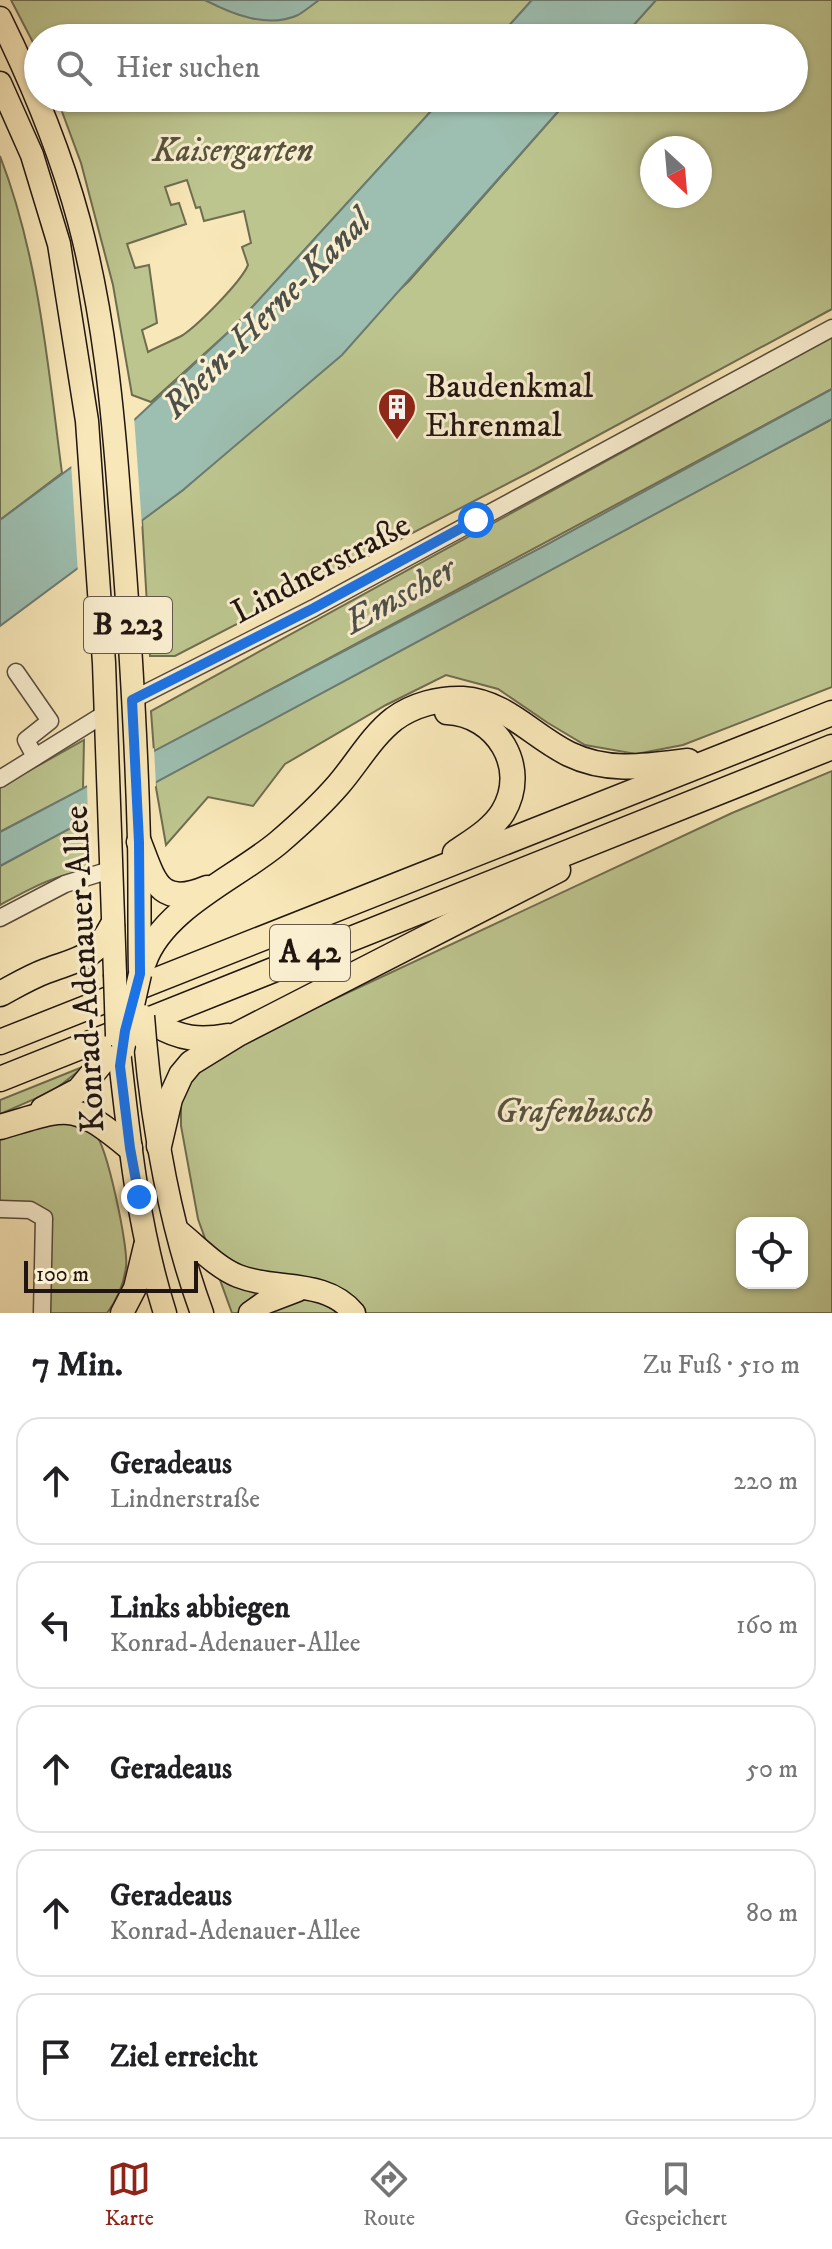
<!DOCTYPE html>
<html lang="de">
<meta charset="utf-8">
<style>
:root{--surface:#fff;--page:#f6f6f6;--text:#202124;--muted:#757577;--line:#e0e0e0;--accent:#8f2418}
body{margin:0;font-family:"IM FELL DW Pica",serif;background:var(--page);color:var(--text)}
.controls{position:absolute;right:24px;bottom:24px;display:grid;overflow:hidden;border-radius:16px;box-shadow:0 2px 6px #0004}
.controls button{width:72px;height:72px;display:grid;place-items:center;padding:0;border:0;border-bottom:2px solid var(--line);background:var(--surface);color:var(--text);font:40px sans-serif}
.compass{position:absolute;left:640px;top:136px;width:72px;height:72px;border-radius:50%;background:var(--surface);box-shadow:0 2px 6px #0004;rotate:154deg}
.scale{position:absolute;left:24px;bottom:20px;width:174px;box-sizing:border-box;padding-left:8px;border:4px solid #211511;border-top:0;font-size:22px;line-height:28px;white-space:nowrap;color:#211511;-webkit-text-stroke:6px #faefd1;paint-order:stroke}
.stop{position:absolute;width:24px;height:24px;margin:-18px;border:6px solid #1a73e8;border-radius:50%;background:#fff}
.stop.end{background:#1a73e8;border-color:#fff;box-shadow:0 2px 8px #0008}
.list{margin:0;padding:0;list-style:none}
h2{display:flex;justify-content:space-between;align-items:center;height:104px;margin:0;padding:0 32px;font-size:34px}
h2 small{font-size:26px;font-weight:400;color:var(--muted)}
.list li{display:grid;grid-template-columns:52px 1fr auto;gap:24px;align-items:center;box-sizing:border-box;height:128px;margin:0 16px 16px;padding:0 16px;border:2px solid var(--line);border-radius:24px}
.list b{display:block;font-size:30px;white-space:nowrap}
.list p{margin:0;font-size:26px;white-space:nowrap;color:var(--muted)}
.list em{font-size:26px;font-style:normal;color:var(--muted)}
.icon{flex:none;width:44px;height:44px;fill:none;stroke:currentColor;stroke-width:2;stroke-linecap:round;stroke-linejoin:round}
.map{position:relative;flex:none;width:832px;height:1313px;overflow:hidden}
.search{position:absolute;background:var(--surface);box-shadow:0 2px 6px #0004;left:24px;right:24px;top:24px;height:88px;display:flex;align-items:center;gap:20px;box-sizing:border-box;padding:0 28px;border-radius:44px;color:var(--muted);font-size:30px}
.sheet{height:824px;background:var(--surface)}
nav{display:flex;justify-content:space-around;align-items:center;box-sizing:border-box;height:112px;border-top:2px solid var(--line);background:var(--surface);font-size:22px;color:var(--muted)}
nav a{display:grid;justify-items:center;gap:4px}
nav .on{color:var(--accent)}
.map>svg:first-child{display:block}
.green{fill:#bdc58f;stroke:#6f6d50;stroke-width:2;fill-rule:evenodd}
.water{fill:#9dbfb1;stroke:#6b7b71;stroke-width:2}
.pier{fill:#f8e7b8}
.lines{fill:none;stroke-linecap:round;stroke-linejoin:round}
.minor-casing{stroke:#574a3b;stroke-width:19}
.major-casing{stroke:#211511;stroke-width:25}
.highway-casing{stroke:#211511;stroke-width:27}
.minor{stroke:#faefd1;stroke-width:16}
.major{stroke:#f8e7b8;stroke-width:22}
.highway{stroke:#f8e7b8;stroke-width:24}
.major-bridge-casing{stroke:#211511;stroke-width:25;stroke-linecap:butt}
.major-bridge{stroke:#f8e7b8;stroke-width:22}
.route{stroke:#1a73e8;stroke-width:10}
.labels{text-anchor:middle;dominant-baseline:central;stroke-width:6;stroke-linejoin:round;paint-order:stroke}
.shield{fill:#faefd1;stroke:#62564b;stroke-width:2}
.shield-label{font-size:32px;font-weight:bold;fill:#211511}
.park-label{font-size:34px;font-style:italic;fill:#58533d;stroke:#faefd1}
.poi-label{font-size:34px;fill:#211511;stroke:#faefd1;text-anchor:start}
.street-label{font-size:34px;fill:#211511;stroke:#faefd1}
.water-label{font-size:36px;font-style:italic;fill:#4c5049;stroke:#faefd1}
</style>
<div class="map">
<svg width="832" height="1313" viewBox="0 0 832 1313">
<rect width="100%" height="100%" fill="#f8e7b8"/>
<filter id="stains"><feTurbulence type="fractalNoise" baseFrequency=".0025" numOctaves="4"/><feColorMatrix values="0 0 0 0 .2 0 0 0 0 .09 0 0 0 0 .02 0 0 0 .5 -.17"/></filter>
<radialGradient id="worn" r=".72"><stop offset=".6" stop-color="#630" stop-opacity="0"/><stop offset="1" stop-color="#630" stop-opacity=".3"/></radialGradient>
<g class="green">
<polygon points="11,0 205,0 240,15 297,15 319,0 532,0 498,38 38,38 38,52"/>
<path d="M 656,0 L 832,0 L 832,309 L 534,470 L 175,656 L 150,656 L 142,520 L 183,490 L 409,281 L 570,98 L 794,98 L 794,38 L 622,38 ZM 652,148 L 700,148 L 700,196 L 652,196 Z"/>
<path d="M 57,98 L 443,98 L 235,326 L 151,402 L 132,395 L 113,285 L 81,163 ZM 187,180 L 196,208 L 200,207 L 204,221 L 244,211 L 251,243 L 242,247 L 248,265 C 241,282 199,324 183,335 C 172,341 159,346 148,352 L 142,330 L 157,323 L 149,265 L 135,268 L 127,244 L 186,224 L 179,203 L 171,205 L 165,187 Z"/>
<path d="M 0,156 C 39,257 48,367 62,473 L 0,520 Z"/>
<polygon points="832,337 832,389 154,752 151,711"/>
<polygon points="832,419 832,687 683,745 636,754 585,745 548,723 498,689 446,675 386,705 285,764 253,806 208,797 166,845 155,782"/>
<polygon points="84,740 83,789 0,832 0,787"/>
<path d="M 832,771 L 832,1313 L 232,1313 L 198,1219 L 181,1126 L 181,1084 L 221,1052 L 732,813 ZM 742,1223 L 802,1223 L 802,1283 L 742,1283 Z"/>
<path d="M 84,820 L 87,871 C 55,874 28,890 0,905 L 0,866 Z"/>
<polygon points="85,1066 53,1091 0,1114 0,1100"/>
<path d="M 73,1122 C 79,1125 90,1129 95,1134 C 107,1145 129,1249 126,1267 C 124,1283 117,1300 107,1313 L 48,1313 L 48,1211 L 33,1204 L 0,1203 L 0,1139 L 43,1124 Z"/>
</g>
<g class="water">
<path d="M 205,0 L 319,0 C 312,5 305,11 298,15 C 268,29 232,14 205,0 Z"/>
<polygon points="532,0 656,0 622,38 498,38"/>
<polygon points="443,98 570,98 342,355 183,490 0,626 0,520 131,423 235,326"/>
<polygon points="832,389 832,419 0,866 0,832 546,545"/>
</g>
<g class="pier">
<polygon points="134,416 142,526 78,574 71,462"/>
<polygon points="154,748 156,786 88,823 87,783"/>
</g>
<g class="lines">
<g class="minor-casing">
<g id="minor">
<polyline points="16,672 50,721 26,740 35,757"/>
<polyline points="132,700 314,608 832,328"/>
<polyline points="0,779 106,713"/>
<polyline points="0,918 65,884 110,870"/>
<polyline points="0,1209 30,1210 44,1218 42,1313"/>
</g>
</g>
<g class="major-casing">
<g id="major">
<path d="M 0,18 C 32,83 60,150 79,221 C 104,315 113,410 120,507 C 129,618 136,729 139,840 C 140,884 139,928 140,973"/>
<polyline points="0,83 32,155 59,244 87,421 104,663 115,974"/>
<path d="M 145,1040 C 153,1129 171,1229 202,1313"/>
<path d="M 119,1051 C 129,1139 138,1228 165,1313"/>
<path d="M 178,1231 C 197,1246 216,1267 238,1276 C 276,1291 325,1278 354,1313"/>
<polyline points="122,1313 135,1288 145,1246"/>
<polyline points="250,1313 264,1303 298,1290"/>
</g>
</g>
<g class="highway-casing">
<g id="highway">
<path d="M 447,712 C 496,714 530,767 503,812 C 492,830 472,841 455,853"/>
<path d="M 139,842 C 154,881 159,908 207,888"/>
<path d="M 144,962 C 163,908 236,878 278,843 C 299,825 321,805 339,784 C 357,763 372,736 394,719 C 413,705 439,698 463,699 C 506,702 532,736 569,754 C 608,773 647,766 688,761"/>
<path d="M 0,994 C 15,986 30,977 46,971 C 78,959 95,959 112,926"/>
<path d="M 155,1024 C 180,1039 200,1041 228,1036"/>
<polyline points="0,1042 832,713"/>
<polyline points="0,1079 832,747"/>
<polyline points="43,1109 79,1090 107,1056"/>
<path d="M 0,1127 C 69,1107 72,1100 130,1148"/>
<polyline points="159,1146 170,1099 181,1075 191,1063 238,1034 558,870"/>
</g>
</g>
<use href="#minor" class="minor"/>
<use href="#major" class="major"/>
<use href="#highway" class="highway"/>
<g class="major-bridge-casing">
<g id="major-bridge">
<polyline points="115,974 117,1036"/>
<polyline points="143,1016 145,1040"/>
<polyline points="123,1049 140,974"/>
</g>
</g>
<use href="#major-bridge" class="major-bridge"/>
</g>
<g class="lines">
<polyline class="route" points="139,1197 130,1148 120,1066 125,1031 140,974 139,842 132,700 314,608 476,520"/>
</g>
<defs>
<g id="building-pin" transform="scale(2)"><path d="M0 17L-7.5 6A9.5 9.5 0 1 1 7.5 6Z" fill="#8f2418" stroke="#faefd1"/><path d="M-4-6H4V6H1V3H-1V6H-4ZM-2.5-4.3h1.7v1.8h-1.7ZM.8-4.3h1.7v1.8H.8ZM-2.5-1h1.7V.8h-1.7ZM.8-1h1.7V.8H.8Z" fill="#fff"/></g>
</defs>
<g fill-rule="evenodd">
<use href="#building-pin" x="397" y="407"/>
</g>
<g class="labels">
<g class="shield">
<rect x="84" y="597" width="88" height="56" rx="6"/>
<rect x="270" y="925" width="80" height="56" rx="6"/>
</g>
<g class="shield-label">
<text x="128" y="625">B 223</text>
<text x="310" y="953">A 42</text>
</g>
<g class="park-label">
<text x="233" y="151">Kaisergarten</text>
<text x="574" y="1112">Grafenbusch</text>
</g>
<g class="poi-label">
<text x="425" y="387">Baudenkmal<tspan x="425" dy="39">Ehrenmal</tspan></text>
</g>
<g class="street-label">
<text transform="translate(321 569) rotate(-28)">Lindnerstraße</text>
<text transform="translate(85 969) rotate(-93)">Konrad-Adenauer-Allee</text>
</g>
<g class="water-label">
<text transform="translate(267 314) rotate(-45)">Rhein-Herne-Kanal</text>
<text transform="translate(400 596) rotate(-29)">Emscher</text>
</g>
</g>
<rect width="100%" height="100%" filter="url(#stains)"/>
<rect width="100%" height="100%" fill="url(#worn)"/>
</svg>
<div class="controls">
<button><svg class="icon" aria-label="locate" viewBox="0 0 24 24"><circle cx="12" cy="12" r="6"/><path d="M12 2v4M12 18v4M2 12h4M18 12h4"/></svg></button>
</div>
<svg class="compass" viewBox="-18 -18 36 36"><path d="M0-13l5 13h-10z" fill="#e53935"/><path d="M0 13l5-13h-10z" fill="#757577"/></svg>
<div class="scale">100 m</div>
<div class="stop" style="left:476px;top:520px"></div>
<div class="stop end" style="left:139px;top:1197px"></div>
<div class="search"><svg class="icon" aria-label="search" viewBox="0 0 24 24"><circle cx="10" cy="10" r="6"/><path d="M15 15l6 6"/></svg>Hier suchen</div>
</div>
<section class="sheet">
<h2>7 Min.<small>Zu Fuß · 510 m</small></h2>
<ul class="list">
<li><svg class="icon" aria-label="ahead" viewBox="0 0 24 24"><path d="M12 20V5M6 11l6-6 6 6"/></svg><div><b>Geradeaus</b><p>Lindnerstraße</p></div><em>220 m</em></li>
<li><svg class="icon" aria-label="left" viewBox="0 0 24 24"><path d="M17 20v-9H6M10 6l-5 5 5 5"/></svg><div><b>Links abbiegen</b><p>Konrad-Adenauer-Allee</p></div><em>160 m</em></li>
<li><svg class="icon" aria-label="ahead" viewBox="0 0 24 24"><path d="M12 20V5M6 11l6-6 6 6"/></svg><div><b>Geradeaus</b></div><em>50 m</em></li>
<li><svg class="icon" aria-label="ahead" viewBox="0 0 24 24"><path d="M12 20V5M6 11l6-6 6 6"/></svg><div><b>Geradeaus</b><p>Konrad-Adenauer-Allee</p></div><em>80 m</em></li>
<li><svg class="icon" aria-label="arrive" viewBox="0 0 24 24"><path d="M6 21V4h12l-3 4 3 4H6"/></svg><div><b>Ziel erreicht</b></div></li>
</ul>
</section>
<nav>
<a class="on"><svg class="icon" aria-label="map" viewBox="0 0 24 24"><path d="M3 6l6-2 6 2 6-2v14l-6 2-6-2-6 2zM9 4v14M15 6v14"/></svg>Karte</a>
<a><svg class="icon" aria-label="directions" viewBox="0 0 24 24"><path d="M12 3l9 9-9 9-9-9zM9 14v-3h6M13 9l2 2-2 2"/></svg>Route</a>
<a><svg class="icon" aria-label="saved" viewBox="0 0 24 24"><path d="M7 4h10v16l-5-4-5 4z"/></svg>Gespeichert</a>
</nav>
